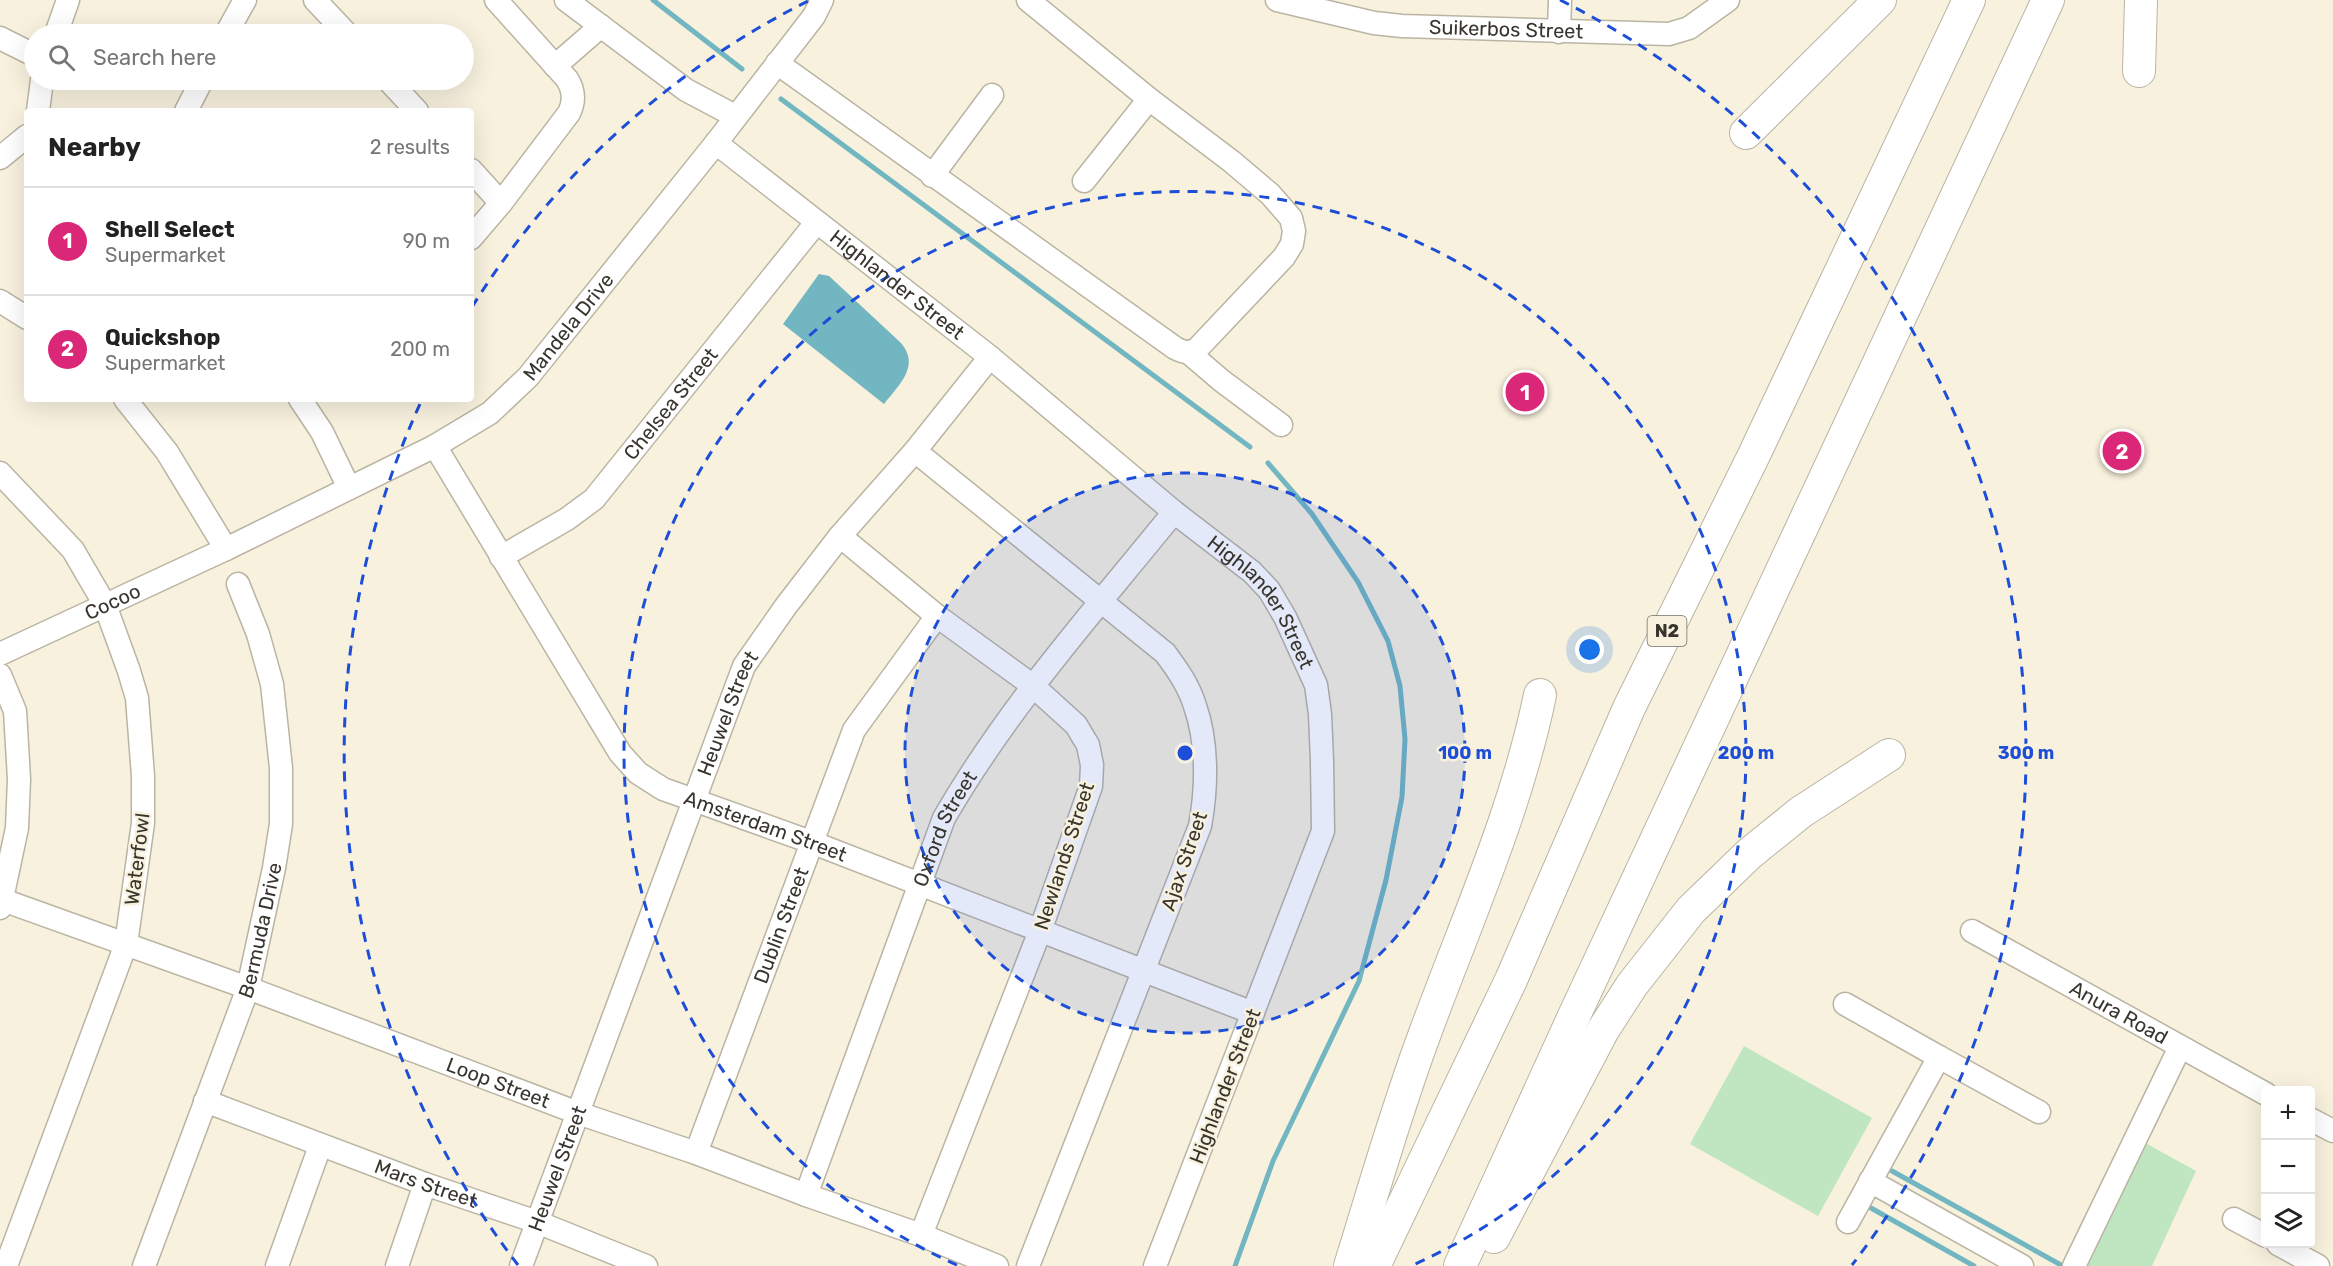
<!DOCTYPE html>
<meta charset="utf-8">
<style>
:root{--surface:#fff;--page:#f2f2f2;--text:#222;--muted:#767676;--line:#e0e0e0;--accent:#db2777}
body{margin:0;font-family:Rubik,sans-serif;background:var(--page);color:var(--text)}
.controls{position:absolute;right:18px;bottom:18px;display:grid;overflow:hidden;border-radius:6px;box-shadow:0 6px 24px #0002}
.controls button{width:54px;height:54px;display:grid;place-items:center;padding:0;border:0;border-bottom:2px solid var(--line);background:var(--surface);color:var(--text);font:30px sans-serif}
.you{position:absolute;left:1590px;top:650px;width:21px;height:21px;margin:-15px;border:4px solid #fff;border-radius:50%;background:#1a73e8;box-shadow:0 0 0 9px #1a73e833}
.badge{display:grid;place-items:center;width:39px;height:39px;border-radius:50%;background:var(--accent);color:#fff;font-size:20px;font-weight:700}
.pin{position:absolute;translate:-50% -50%;border:3px solid #fff;box-shadow:0 2px 6px #0006}
.list{margin:0;padding:0;list-style:none}
h2{display:flex;justify-content:space-between;align-items:center;height:78px;margin:0;padding:0 24px;font-size:26px}
h2 small{font-size:20px;font-weight:400;color:var(--muted)}
.list li{display:grid;grid-template-columns:39px 1fr auto;gap:18px;align-items:center;box-sizing:border-box;height:108px;padding:0 24px;border-top:2px solid var(--line)}
.list b{display:block;font-size:22px;white-space:nowrap}
.list p{margin:0;font-size:20px;white-space:nowrap;color:var(--muted)}
.list em{font-size:20px;font-style:normal;color:var(--muted)}
.icon{flex:none;width:33px;height:33px;fill:none;stroke:currentColor;stroke-width:2;stroke-linecap:round;stroke-linejoin:round}
.map{position:relative;flex:none;width:2333px;height:1266px;overflow:hidden}
.search{position:absolute;background:var(--surface);box-shadow:0 6px 24px #0002;left:24px;top:24px;width:450px;height:66px;display:flex;align-items:center;gap:15px;box-sizing:border-box;padding:0 21px;border-radius:33px;color:var(--muted);font-size:22px}
.panel{position:absolute;background:var(--surface);box-shadow:0 6px 24px #0002;left:24px;top:108px;width:450px;height:294px;border-radius:6px}
.map>svg:first-child{display:block}
.green{fill:#bfe6c1}
.water{fill:#71b6c0}
.lines{fill:none;stroke-linecap:round;stroke-linejoin:round}
.stream{stroke:#71b6c0;stroke-width:5}
.minor-casing{stroke:#bab4a2;stroke-width:25}
.highway-casing{stroke:#bab4a2;stroke-width:34}
.minor{stroke:#fff;stroke-width:22}
.highway{stroke:#fff;stroke-width:32}
.ring{fill:none;stroke:#1d4ed8;stroke-width:3;stroke-dasharray:10 8}
.labels{text-anchor:middle;dominant-baseline:central;stroke-width:5;stroke-linejoin:round;paint-order:stroke}
.shield{fill:#f8f1de;stroke:#726d63;stroke-width:1.5}
.shield-label{font-size:18px;font-weight:bold;fill:#38352e}
.street-label{font-size:20px;fill:#38352e;stroke:#f8f1de}
.centre{fill:#1d4ed8;stroke:#f8f1de;stroke-width:3}
.ring-label{font-size:18px;text-anchor:middle;font-weight:bold;fill:#1d4ed8;stroke:#f8f1de;stroke-width:5;stroke-linejoin:round;paint-order:stroke}
</style>
<div class="map">
<svg width="2333" height="1266" viewBox="0 0 2333 1266">
<rect width="100%" height="100%" fill="#f8f1de"/>
<g class="green">
<polygon points="1744,1046 1872,1118 1818,1216 1690,1144"/>
<polygon points="2140,1140 2196,1171 2152,1266 2080,1266"/>
</g>
<path class="water" d="M 819,274 L 829,276 L 901,343 C 921,366 898,386 884,404 L 783,324 Z"/>
<g class="lines">
<g class="stream">
<polyline points="653,0 742,69"/>
<polyline points="781,99 1250,447"/>
<polyline points="1892,1171 2061,1265"/>
<polyline points="1871,1208 1974,1266"/>
<polyline points="1235,1266 1273,1161 1359,981 1386,880 1402,797 1405,739 1400,686 1388,641 1358,582 1312,514 1268,463"/>
</g>
<g class="minor-casing">
<g id="minor">
<polyline points="315,0 347,34"/>
<polyline points="566,0 686,90 735,116"/>
<path id="s1" d="M 1277,0 L 1374,23 L 1402,26 L 1669,34 L 1689,28 L 1728,0"/>
<polyline points="1559,32 1560,0"/>
<polyline points="56,34 68,0"/>
<polyline points="226,34 245,0"/>
<polyline points="0,38 34,55"/>
<path d="M 777,63 L 1175,348 C 1183,352 1188,354 1197,349 L 1284,257 L 1292,244 L 1294,231 L 1291,218 L 1270,194 L 1231,161 L 1149,99 L 1028,0"/>
<polyline points="555,66 601,26"/>
<polyline points="388,80 417,111"/>
<polyline points="38,111 42,80"/>
<polyline points="186,111 202,80"/>
<path id="s2" d="M 716,143 L 990,357 L 1174,512 L 1252,572 L 1269,590 L 1285,617 L 1316,685 L 1320,714 L 1322,761 L 1323,831 L 1155,1266"/>
<polyline points="0,158 27,136"/>
<polyline points="471,170 501,203"/>
<polyline points="932,176 992,95"/>
<polyline points="1084,181 1149,99"/>
<path d="M 471,238 L 501,203 L 569,113 C 575,101 574,90 567,79 L 496,0"/>
<polyline points="0,301 27,318"/>
<polyline points="1188,352 1222,381 1281,425"/>
<polyline points="125,399 167,452 226,549"/>
<polyline points="300,399 322,432 349,488"/>
<path id="s3" d="M 435,446 L 620,753 L 638,773 L 663,789 L 811,842 L 1253,1013"/>
<path d="M 915,451 L 1165,653 C 1177,669 1189,686 1195,706 C 1208,743 1207,788 1200,826 L 1028,1266"/>
<polyline points="0,473 73,550 105,605 129,671 137,698 143,776 143,823 126,944 6,1266"/>
<polyline points="840,536 937,616 1032,685 1076,725 1088,745 1092,765 1091,786 1040,931 921,1235"/>
<path id="s4" d="M 501,557 L 567,519 L 594,499 L 816,223"/>
<path id="s5" d="M 0,654 L 226,549 L 435,446 L 490,413 L 528,377 L 716,143 L 814,16 L 822,0"/>
<polyline points="0,675 15,711 19,779 17,828 0,908"/>
<path id="s6" d="M 0,899 L 248,988 L 578,1113 L 696,1153 L 806,1195 L 921,1235 L 997,1266"/>
<path id="s7" d="M 1972,931 L 2266,1094"/>
<polyline points="1845,1004 1939,1057"/>
<path id="s8" d="M 205,1101 L 425,1184 L 537,1222 L 646,1266"/>
<polyline points="2310,1119 2333,1131"/>
<path id="s9" d="M 696,1153 L 854,730 L 937,616"/>
<polyline points="1870,1181 2022,1266"/>
<path id="s10" d="M 806,1195 L 944,818 C 1008,707 1094,611 1174,512"/>
<polyline points="2234,1219 2266,1236"/>
<polyline points="1848,1222 1939,1057 2039,1112"/>
<polyline points="2278,1244 2318,1266"/>
<path id="s11" d="M 144,1266 L 248,988 L 274,868 L 281,824 L 281,768 L 272,684 L 258,634 L 238,584"/>
<polyline points="277,1266 320,1146"/>
<polyline points="397,1266 425,1184"/>
<path id="s12" d="M 521,1266 L 744,666 L 786,606 L 840,536 L 915,451 L 990,357"/>
<polyline points="2074,1266 2180,1047"/>
</g>
</g>
<g class="highway-casing">
<g id="highway">
<polyline points="2139,71 2141,0"/>
<polyline points="1746,133 1880,0"/>
<polyline points="1494,1237 1603,1030 1632,985 1691,910 1749,854 1801,812 1889,755"/>
<path d="M 1350,1266 C 1374,1189 1396,1111 1424,1036 C 1465,924 1516,812 1540,695"/>
<polyline points="1374,1266 1511,980 1629,708 1753,457 1969,0"/>
<polyline points="1460,1266 1574,1016 2048,0"/>
</g>
</g>
<use href="#minor" class="minor"/>
<use href="#highway" class="highway"/>
</g>
<circle cx="1185" cy="753" r="280" fill="#1d4ed8" fill-opacity=".12"/>
<g class="ring">
<circle cx="1185" cy="753" r="280"/>
<path d="M957 1265A561 561 0 1 1 1413 1265"/>
<path d="M518 1265A841 841 0 0 1 420 404M472 307A841 841 0 0 1 810 0M1560 0A841 841 0 0 1 1852 1265"/>
</g>
<g class="labels">
<rect class="shield" x="1647.5" y="616" width="39" height="30" rx="4.5"/>
<g class="shield-label">
<text x="1667" y="631">N2</text>
</g>
<g class="street-label">
<text stroke="none"><textPath href="#s1" startOffset="232">Suikerbos Street</textPath></text>
<text stroke="none"><textPath href="#s2" startOffset="230">Highlander Street</textPath></text>
<text stroke="none"><textPath href="#s5" startOffset="663">Mandela Drive</textPath></text>
<text stroke="none"><textPath href="#s4" startOffset="232">Chelsea Street</textPath></text>
<text stroke="none"><textPath href="#s5" startOffset="124">Cocoo</textPath></text>
<text stroke="none"><textPath href="#s2" startOffset="716">Highlander Street</textPath></text>
<text stroke="none"><textPath href="#s12" startOffset="590">Heuwel Street</textPath></text>
<text stroke="none"><textPath href="#s3" startOffset="524">Amsterdam Street</textPath></text>
<text stroke="none"><textPath href="#s10" startOffset="392">Oxford Street</textPath></text>
<text transform="translate(1064 856) rotate(-72)">Newlands Street</text>
<text transform="translate(137 859) rotate(-83)">Waterfowl</text>
<text transform="translate(1184 861) rotate(-71)">Ajax Street</text>
<text stroke="none"><textPath href="#s9" startOffset="243">Dublin Street</textPath></text>
<text stroke="none"><textPath href="#s11" startOffset="356">Bermuda Drive</textPath></text>
<text stroke="none"><textPath href="#s7" startOffset="168">Anura Road</textPath></text>
<text stroke="none"><textPath href="#s6" startOffset="531">Loop Street</textPath></text>
<text transform="translate(1225 1086) rotate(-69)">Highlander Street</text>
<text stroke="none"><textPath href="#s12" startOffset="104">Heuwel Street</textPath></text>
<text stroke="none"><textPath href="#s8" startOffset="236">Mars Street</textPath></text>
</g>
</g>
<circle cx="1185" cy="753" r="9" class="centre"/>
<g class="ring-label">
<text x="1465" y="759">100 m</text>
<text x="1746" y="759">200 m</text>
<text x="2026" y="759">300 m</text>
</g>
</svg>
<div class="controls">
<button>+</button>
<button>−</button>
<button><svg class="icon" aria-label="layers" viewBox="0 0 24 24"><path d="M12 4l9 5-9 5-9-5zM3 14l9 5 9-5"/></svg></button>
</div>
<div class="you"></div>
<div class="pin badge" style="left:1525px;top:392px">1</div>
<div class="pin badge" style="left:2122px;top:451px">2</div>
<div class="search"><svg class="icon" aria-label="search" viewBox="0 0 24 24"><circle cx="10" cy="10" r="6"/><path d="M15 15l6 6"/></svg>Search here</div>
<section class="panel">
<h2>Nearby<small>2 results</small></h2>
<ul class="list">
<li><span class="badge">1</span><div><b>Shell Select</b><p>Supermarket</p></div><em>90 m</em></li>
<li><span class="badge">2</span><div><b>Quickshop</b><p>Supermarket</p></div><em>200 m</em></li>
</ul>
</section>
</div>
